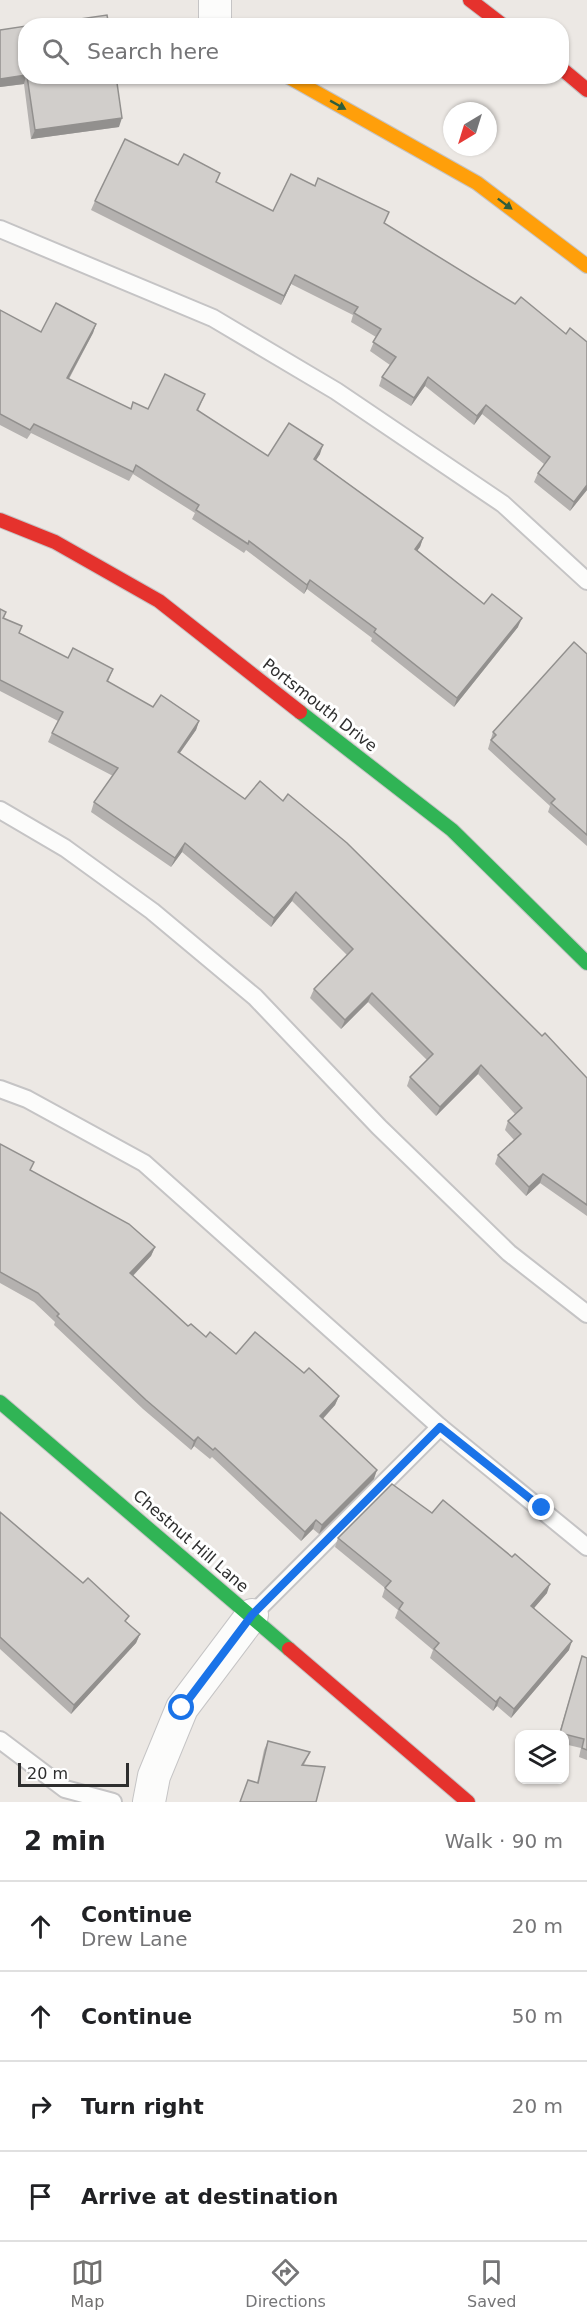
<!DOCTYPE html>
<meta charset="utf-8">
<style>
:root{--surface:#fff;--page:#f2f2f2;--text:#202124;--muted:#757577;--line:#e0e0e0;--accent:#706f6e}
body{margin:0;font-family:"DejaVu Sans",sans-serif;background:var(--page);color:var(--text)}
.controls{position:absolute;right:18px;bottom:18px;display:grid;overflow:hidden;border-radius:12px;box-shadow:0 2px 4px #0004}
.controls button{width:54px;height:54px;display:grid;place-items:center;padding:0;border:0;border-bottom:2px solid var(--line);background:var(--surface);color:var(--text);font:30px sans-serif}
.compass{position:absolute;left:443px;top:102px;width:54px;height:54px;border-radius:50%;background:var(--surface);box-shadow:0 2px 4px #0004;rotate:218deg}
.scale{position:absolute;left:18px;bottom:15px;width:111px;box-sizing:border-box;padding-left:6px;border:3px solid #2e2e2e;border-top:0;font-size:16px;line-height:21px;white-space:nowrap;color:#2e2e2e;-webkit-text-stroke:4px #fff;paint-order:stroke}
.stop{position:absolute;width:18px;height:18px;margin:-14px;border:4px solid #1a73e8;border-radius:50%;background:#fff}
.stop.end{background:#1a73e8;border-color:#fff;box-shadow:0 2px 6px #0008}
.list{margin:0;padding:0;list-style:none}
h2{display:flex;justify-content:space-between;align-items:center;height:78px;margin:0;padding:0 24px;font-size:26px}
h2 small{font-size:20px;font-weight:400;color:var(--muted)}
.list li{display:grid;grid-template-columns:39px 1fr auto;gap:18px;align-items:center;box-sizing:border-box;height:90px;padding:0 24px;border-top:2px solid var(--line)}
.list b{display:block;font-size:22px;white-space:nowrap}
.list p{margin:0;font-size:20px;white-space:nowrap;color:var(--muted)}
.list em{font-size:20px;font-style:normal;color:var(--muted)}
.icon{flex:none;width:33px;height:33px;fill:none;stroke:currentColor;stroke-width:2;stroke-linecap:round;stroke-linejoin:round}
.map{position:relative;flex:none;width:587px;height:1802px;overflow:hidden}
.search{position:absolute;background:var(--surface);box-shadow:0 2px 4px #0004;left:18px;right:18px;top:18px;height:66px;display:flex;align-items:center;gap:15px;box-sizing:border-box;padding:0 21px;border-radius:24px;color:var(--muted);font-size:22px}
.sheet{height:438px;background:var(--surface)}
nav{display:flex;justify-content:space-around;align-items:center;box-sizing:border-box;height:84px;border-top:2px solid var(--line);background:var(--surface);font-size:16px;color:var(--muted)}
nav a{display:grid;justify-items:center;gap:3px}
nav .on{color:var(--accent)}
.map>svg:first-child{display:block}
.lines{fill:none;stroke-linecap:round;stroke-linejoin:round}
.lane-casing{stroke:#c5c4c5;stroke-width:20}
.street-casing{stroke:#c5c4c5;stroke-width:34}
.fast-casing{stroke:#c5c4c5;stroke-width:16}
.slow-casing{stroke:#c5c4c5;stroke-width:16}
.jam-casing{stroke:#c5c4c5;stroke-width:16}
.lane{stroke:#fcfcfb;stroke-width:16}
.street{stroke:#fcfcfb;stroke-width:32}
.fast{stroke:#30b455;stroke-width:14}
.slow{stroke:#ff9f0a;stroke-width:14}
.jam{stroke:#e5322d;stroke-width:14}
.wall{fill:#b4b1af}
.shaded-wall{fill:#92908e}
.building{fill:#d1cecb;stroke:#92908e;stroke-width:1.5}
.oneway{fill:#2f5d3c}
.route{stroke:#1a73e8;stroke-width:8}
.labels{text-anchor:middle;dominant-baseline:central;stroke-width:6;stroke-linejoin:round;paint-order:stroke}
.street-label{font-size:16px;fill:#2e2e2e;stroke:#fff}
</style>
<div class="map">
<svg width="587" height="1802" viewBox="0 0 587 1802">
<rect width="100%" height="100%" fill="#ece8e4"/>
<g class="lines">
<g class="lane-casing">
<g id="lane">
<polyline points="0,229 213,318 336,391 503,504 587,581"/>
<polyline points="0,810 65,848 152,911 255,997 379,1127 509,1253 587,1314"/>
<polyline points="0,1089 27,1099 144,1163 440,1427 587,1547"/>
<polyline points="252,1615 440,1427"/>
<polyline points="0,1740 65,1789 113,1802"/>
</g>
</g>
<g class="street-casing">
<g id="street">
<polyline points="215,0 215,26"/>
<polyline points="149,1802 154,1776 182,1708 252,1615"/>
</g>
</g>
<g class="fast-casing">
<g id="fast">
<polyline points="300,712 452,830 587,963"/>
<polyline points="0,1402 289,1649"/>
</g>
</g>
<g class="slow-casing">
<polyline id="slow" points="287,76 477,183 587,266"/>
</g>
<g class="jam-casing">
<g id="jam">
<polyline points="470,0 504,26"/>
<polyline points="562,69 587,90"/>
<polyline points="0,520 55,542 159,601 300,712"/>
<polyline points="289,1649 468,1802"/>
</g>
</g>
<use href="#lane" class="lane"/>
<use href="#street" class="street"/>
<use href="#fast" class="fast"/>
<use href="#slow" class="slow"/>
<use href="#jam" class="jam"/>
</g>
<g class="wall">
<polygon points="0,30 26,76 116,76 119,127 31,139 24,84 0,87"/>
<polygon points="95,201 273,211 385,224 587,490 570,511 534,482 538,473 544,464 482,414 474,425 425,386 411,406 379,386 382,377 390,365 370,351 376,337 351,322 353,315 291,284 281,305 91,210"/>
<polygon points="0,310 41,332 96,324 93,333 69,379 131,409 148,409 205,394 198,411 268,456 320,454 316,460 423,538 420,547 417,550 484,604 518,627 454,707 371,641 372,638 307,589 304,594 246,550 244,553 192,519 195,513 133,474 129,481 31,433 27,439 0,425"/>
<polygon points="0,609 6,612 4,619 20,633 68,658 113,669 108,682 153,707 199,721 196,730 180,753 542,1036 587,1078 587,1216 540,1183 526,1196 495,1164 498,1155 514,1140 505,1130 508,1121 515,1114 478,1074 436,1116 407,1086 410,1077 427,1060 368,1002 341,1029 310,998 314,989 347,955 292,901 271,927 182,852 171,867 91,812 94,802 113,776 48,742 52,733 58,721 0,691"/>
<polygon points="587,654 587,846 548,812 550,806 488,749 493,732"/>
<polygon points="0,1144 31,1170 155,1247 151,1256 133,1276 188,1326 236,1354 304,1373 339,1396 335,1405 323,1419 374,1479 319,1534 313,1529 301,1541 212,1457 210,1459 194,1446 191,1450 143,1409 54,1325 55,1322 34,1302 0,1283"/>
<polygon points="0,1512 140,1634 136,1643 71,1714 0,1649"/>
<polygon points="432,1513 547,1593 534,1608 569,1650 511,1718 497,1706 493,1711 430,1658 433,1650 395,1618 398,1610 382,1597 385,1588 335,1547 338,1538"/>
<polygon points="582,1656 587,1658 587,1760 579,1757 581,1748 564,1744 564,1734 559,1734"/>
<polygon points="268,1741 310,1752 304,1765 316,1802 257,1783 264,1750"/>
</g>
<g class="shaded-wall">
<polygon points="26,75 26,76 24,84 0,87 0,79"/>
<polygon points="122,118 119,127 31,139 35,130"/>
<polygon points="295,275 291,284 281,305 284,296"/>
<polygon points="96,324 93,333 64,387 67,378"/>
<polygon points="428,377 425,386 411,406 414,398"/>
<polygon points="486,405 482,414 474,425 477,416"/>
<polygon points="323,445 320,454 311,468 314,459"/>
<polygon points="587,485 587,490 570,511 574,502"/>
<polygon points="423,538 420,547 412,558 415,549"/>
<polygon points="310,580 307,589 304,594 307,585"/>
<polygon points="522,618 518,627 454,707 457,698"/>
<polygon points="199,721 196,730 174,761 178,752"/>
<polygon points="185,843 182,852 171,867 175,858"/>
<polygon points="296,892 292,901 271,927 274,918"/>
<polygon points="372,993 368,1002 341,1029 345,1020"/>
<polygon points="481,1065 478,1074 436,1116 440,1107"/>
<polygon points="543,1174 540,1183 526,1196 529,1187"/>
<polygon points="155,1247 151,1256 127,1282 130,1273"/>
<polygon points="339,1396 335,1405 317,1425 320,1416"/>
<polygon points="198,1437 194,1446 191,1450 194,1441"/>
<polygon points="377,1470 374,1479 319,1534 322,1525"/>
<polygon points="316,1520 313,1529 301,1541 305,1532"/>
<polygon points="550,1584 547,1593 528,1615 531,1606"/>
<polygon points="140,1634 136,1643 71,1714 74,1705"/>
<polygon points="572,1641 569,1650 511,1718 514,1709"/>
<polygon points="500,1697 497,1706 493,1711 496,1702"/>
</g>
<g class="building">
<polygon points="107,15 109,26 32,26"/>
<polygon points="26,26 26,75 0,79 0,30"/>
<polygon points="27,76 116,76 122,118 35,130"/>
<polygon points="125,139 178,165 184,154 220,173 216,182 273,211 291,174 315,186 318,178 389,212 384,223 515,304 521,297 566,334 570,328 587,342 587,485 574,502 538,473 550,457 486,405 477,416 428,377 414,398 382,377 396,357 373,342 381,329 354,313 358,307 295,275 284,296 95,201"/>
<polygon points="56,303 96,324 67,378 131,409 133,402 148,409 165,374 205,394 197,410 268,456 289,423 323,445 314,459 423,538 415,549 484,604 492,594 522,618 457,698 374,632 376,629 310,580 307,585 249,541 248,544 196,510 199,505 136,465 133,472 34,424 30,430 0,414 0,310 41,332"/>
<polygon points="0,609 6,612 3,618 22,626 19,633 68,658 73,648 113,669 107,681 153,707 161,695 199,721 178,752 245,799 260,781 283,801 288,794 347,843 542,1036 545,1033 587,1078 587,1205 543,1174 529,1187 498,1155 521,1134 508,1121 522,1108 481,1065 440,1107 410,1077 433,1054 372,993 345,1020 314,989 353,949 296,892 274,918 185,843 175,858 94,802 118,768 52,733 63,712 0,680"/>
<polygon points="574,642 587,654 587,835 551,803 555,799 491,740 496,735 493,732"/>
<polygon points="0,1144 34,1162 30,1170 129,1224 155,1247 130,1273 188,1326 191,1324 206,1337 210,1332 236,1354 255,1332 304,1373 309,1368 339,1396 320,1416 377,1470 322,1525 316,1520 305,1532 215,1448 213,1450 198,1437 194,1441 146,1400 57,1316 59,1314 38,1293 0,1272"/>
<polygon points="392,1484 432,1513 443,1500 512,1557 515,1554 550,1584 531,1606 572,1641 514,1709 500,1697 496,1702 434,1649 439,1643 399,1609 403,1603 385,1588 391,1581 338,1538"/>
<polygon points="0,1512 83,1583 88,1578 129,1616 125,1621 140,1634 74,1705 0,1637"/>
<polygon points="582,1656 587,1658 587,1750 582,1748 584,1739 560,1733"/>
<polygon points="268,1741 310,1752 302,1765 325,1767 316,1802 240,1802 248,1780 258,1783"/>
</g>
<defs><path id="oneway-solid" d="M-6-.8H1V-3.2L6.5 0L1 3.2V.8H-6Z" transform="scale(1.5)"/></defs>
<g class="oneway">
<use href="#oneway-solid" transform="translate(338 105) rotate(29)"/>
<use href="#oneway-solid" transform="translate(505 204) rotate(37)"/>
</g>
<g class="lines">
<polyline class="route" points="182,1708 252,1615 440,1427 542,1508"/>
</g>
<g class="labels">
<g class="street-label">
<text transform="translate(320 705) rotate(38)">Portsmouth Drive</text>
<text transform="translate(191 1541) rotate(41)">Chestnut Hill Lane</text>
</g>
</g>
</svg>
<div class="controls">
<button><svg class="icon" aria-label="layers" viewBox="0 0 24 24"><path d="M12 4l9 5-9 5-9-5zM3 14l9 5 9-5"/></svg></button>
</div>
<svg class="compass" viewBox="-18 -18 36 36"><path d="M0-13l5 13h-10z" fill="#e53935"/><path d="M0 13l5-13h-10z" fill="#757577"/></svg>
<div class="scale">20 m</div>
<div class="stop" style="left:182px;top:1708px"></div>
<div class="stop end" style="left:542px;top:1508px"></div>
<div class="search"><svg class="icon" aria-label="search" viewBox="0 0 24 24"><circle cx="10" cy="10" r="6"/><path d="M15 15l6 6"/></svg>Search here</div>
</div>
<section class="sheet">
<h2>2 min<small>Walk · 90 m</small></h2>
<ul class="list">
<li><svg class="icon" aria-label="ahead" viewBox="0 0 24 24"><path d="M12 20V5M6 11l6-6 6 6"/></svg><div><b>Continue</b><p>Drew Lane</p></div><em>20 m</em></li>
<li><svg class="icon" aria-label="ahead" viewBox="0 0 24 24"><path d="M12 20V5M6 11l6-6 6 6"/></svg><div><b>Continue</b></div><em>50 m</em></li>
<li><svg class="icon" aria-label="right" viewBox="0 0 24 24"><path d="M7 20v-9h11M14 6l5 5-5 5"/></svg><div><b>Turn right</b></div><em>20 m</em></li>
<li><svg class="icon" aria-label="arrive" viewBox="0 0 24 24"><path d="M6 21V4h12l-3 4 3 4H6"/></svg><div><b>Arrive at destination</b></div></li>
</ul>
</section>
<nav>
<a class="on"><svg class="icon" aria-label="map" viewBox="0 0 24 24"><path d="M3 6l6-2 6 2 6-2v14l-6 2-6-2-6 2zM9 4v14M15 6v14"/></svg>Map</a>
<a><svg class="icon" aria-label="directions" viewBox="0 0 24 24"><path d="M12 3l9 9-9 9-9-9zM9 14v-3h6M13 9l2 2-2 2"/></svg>Directions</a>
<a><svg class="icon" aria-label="saved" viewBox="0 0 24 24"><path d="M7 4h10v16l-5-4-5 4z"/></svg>Saved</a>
</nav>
